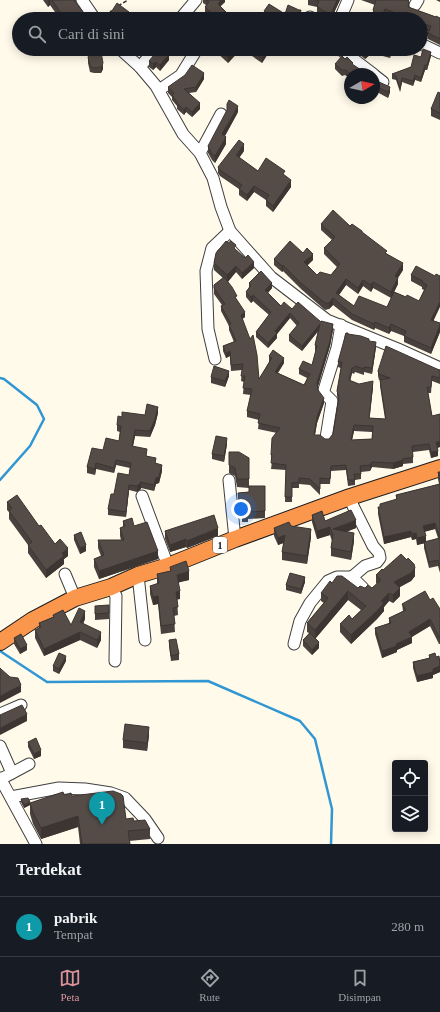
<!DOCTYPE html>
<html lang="id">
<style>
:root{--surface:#171b24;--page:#242831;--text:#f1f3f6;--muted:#9ea1a6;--line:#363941;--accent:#db939b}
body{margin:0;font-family:Georgia,serif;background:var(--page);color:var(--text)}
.controls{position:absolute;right:12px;bottom:12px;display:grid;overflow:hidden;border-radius:4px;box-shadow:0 2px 10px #0003}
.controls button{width:36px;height:36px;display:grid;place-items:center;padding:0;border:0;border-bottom:1px solid var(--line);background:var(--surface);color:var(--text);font:20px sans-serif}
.compass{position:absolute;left:344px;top:68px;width:36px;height:36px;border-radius:50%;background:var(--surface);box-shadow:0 2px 10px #0003;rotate:81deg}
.you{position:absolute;left:241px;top:509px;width:14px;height:14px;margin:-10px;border:3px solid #fff;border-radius:50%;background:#1a73e8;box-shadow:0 0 0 6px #1a73e833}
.badge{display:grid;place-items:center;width:26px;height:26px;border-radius:50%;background:var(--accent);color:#fff;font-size:13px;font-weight:700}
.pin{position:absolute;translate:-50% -33px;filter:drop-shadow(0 1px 2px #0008)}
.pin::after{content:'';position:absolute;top:21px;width:14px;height:12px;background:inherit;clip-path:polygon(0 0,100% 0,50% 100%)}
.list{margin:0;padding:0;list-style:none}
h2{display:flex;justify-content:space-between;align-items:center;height:52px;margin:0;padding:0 16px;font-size:17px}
h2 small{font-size:13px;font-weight:400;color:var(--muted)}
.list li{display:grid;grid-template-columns:26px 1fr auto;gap:12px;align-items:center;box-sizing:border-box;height:60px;padding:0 16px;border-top:1px solid var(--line)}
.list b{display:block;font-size:15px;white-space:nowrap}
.list p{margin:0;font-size:13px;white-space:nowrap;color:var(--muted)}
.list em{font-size:13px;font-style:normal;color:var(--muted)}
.icon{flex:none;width:22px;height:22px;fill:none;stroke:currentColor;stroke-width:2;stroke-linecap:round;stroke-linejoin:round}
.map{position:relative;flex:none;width:440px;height:844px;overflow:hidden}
.search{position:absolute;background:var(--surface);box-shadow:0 2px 10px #0003;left:12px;right:12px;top:12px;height:44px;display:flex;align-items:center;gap:10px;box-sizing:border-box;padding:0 14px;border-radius:22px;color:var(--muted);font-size:15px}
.sheet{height:112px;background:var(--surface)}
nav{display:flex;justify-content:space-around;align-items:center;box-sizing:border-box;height:56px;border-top:1px solid var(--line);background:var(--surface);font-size:11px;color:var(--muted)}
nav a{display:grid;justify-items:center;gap:2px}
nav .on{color:var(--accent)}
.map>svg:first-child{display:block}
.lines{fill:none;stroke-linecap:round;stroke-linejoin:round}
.stream{stroke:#3097d3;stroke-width:2.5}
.minor-casing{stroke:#3f3f3f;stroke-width:13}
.highway-casing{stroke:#1d1d1d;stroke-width:18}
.path{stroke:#2e2e2e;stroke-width:1.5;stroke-dasharray:4 2;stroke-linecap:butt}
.minor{stroke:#fff;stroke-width:11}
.highway{stroke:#fb974d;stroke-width:16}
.wall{fill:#49413e;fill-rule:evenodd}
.shaded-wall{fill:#3c3532}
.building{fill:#554c48;stroke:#3c3532;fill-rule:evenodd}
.labels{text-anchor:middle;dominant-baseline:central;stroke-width:4;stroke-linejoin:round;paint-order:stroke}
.shield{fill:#fff;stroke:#555;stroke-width:1}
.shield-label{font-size:10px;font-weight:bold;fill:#0c0c0c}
</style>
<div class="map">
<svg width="440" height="844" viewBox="0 0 440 844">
<rect width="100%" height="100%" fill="#fffaea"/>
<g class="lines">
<g class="stream">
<polyline points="0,378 4,379 37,405 44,419 30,446 0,480"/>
<polyline points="0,651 47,682 208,681 300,721 315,739 332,809 331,844"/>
</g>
<g class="minor-casing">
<g id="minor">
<polyline points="82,0 95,19"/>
<polyline points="415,5 418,0"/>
<polyline points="180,19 196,0"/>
<polyline points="307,19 310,17 314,19"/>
<polyline points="340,19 348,0"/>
<polyline points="421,44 440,53"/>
<polyline points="120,49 140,67 156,86 183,134 200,153 213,178 221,207 230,231 271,277 327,320 398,349 440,368"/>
<polyline points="340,49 373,74"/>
<polyline points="140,67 155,49"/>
<polyline points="374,75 383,82"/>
<polyline points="159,90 181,75 197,49"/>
<polyline points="200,153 221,114"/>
<polyline points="215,359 208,329 206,271 212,248 230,231"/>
<polyline points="326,438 332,401 324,393 324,390 337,348 341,325"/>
<polyline points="229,480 235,539"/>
<polyline points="142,496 168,566"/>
<polyline points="350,497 353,506 373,546 379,553 380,558 377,562 365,566 352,577 363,588"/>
<polyline points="65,574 75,598"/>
<polyline points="138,575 145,640"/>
<polyline points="111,587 116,596 115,661"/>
<polyline points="294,644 300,621 310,603 328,581 337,577 352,577"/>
<polyline points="0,714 21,705"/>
<polyline points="0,746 12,773"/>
<polyline points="0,778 36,844"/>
<polyline points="1,779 29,764"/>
<polyline points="11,797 59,788 85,789 111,793 125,798 145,819 158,838"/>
</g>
</g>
<g class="highway-casing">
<polyline id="highway" points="0,642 33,620 75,598 111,587 138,575 168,566 235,539 350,497 440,468"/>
</g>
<g class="path">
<polyline points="118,6 128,0"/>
<polyline points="105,18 113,9"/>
</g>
<use href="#minor" class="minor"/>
<use href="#highway" class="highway"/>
</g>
<g class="wall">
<polygon points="43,0 76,0 76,2 83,19 60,19 50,5 48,7"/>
<polygon points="203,0 225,0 225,2 220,6 233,19 212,19 205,12 205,7 206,5 203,3"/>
<polygon points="308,0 340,0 331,19 327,19 323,17 317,13 317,7 308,5"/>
<polygon points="361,0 409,0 409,7 436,17 440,18 440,45 428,39 428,31 421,29 421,19 396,19 385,15 373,14 373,10 375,5"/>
<polygon points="436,0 440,0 440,2"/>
<polygon points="264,11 285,14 301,15 303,19 267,19 264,17"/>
<polygon points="110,14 129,17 128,19 110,19"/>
<polygon points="214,49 241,49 228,63 214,50"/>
<polygon points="242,49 269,49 269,52 262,63"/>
<polygon points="303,49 326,49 324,56"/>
<polygon points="355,49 392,49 390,58 372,53 365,59 355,51"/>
<polygon points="431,56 427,70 425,70 421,82 415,80 413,86 402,82 400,92 396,80 392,79 392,74 411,67 421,57"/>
<polygon points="88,57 103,69 101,73 94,73 90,72 88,63"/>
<polygon points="169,60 160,71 156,67 153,70 149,67 149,61"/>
<polygon points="335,64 353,65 367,74 350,74 350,79 345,75 342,76 335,69"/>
<polygon points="204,79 196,92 189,93 200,109 192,117 186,112 184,115 177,109 177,106 172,100 172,97 168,93 168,87"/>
<polygon points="374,79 390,92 388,98 377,92 374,97"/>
<polygon points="440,93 440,120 431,116 431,109"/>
<polygon points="238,112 225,136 226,144 215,163 212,160 208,153 208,146"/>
<polygon points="244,151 239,158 258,171 285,176 291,187 273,212 266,206 266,200 254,192 247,201 239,195 239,189 220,176 218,173 218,167"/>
<path d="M 321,224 L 350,226 L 362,233 L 387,254 L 403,270 L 398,278 L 398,284 L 394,292 L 406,297 L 419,301 L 424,290 L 422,289 L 422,287 L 411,281 L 411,275 L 435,276 L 434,321 L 440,323 L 440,332 L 431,354 L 404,342 L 404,336 L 391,331 L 389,334 L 375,328 L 374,330 L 352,320 L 333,305 L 329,309 L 325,310 L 301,289 L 283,271 L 282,272 L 274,265 L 274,259 L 303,253 L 313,260 L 307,265 L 317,275 L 331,275 L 337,267 L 324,254 L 324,248 L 332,240 L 321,230 ZM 346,285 L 358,294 L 363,286 L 371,292 L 373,288 L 391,298 L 387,307 L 354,306 L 339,295 Z"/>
<path d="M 236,250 L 254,268 L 242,279 L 236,272 L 228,282 L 245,317 L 242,319 L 259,379 L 269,362 L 269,356 L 284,363 L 278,373 L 304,385 L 307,378 L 299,374 L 299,369 L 312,365 L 316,351 L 315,350 L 315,345 L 318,331 L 302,351 L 289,341 L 289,335 L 297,326 L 290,318 L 277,334 L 277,338 L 268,348 L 256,337 L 256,332 L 269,315 L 253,301 L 251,303 L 246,297 L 246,292 L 249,288 L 249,283 L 272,288 L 268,293 L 281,306 L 292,309 L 321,322 L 333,330 L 330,346 L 318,387 L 318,390 L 324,403 L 317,423 L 315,435 L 325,439 L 329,439 L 333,434 L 338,400 L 337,396 L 337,391 L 341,368 L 338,367 L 338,362 L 348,334 L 369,341 L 376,347 L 372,374 L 364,372 L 364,375 L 355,372 L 354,374 L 352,373 L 350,381 L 359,384 L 373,387 L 369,418 L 385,419 L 380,386 L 380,380 L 379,380 L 378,376 L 378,371 L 437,369 L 440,370 L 440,384 L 432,381 L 431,393 L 428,393 L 432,416 L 440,414 L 440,447 L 437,448 L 438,456 L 431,458 L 429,450 L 413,452 L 413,463 L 403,464 L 403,466 L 393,469 L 372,467 L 370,471 L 361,472 L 361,479 L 355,480 L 355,485 L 348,486 L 346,470 L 331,471 L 330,484 L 320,484 L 320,495 L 310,485 L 299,484 L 299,488 L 292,488 L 292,502 L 285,502 L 286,470 L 271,469 L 272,461 L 271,460 L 271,455 L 277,433 L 258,429 L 259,420 L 247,417 L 247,411 L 251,395 L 243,394 L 244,382 L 241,381 L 242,370 L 231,371 L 230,356 L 226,358 L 223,351 L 223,346 L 234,342 L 229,330 L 229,326 L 221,311 L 221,306 L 222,305 L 214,294 L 214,285 L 223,278 L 214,270 L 214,263 ZM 354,431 L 372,432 L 372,439 L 352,440 Z"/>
<polygon points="229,376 225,387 211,383 211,377"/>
<polygon points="158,413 155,425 150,437 135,436 133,446 147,456 156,463 162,471 159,483 156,484 154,491 141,488 141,489 137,492 129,490 126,517 108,515 108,509 114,494 129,475 130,468 116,465 114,473 96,469 95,475 87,473 87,467 103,450 119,441 120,432 117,431 117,425 122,417 145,415"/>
<polygon points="227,444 224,462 212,459 212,454"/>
<polygon points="229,452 249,458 249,488 237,487 235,476 229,473"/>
<path d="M 438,472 L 440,472 L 440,573 L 438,566 L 429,568 L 424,548 L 424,543 L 417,545 L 416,539 L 412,540 L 411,537 L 384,544 L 378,514 L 378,507 L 380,507 L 380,504 L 396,500 L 396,495 L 439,484 L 438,479 ZM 435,529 L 438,538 L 426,542 L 424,532 Z"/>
<polygon points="265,486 265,518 248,519 248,522 242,522 242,507 239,507 238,493 249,492"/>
<polygon points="7,502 39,526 55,544 68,556 64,559 64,564 46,578 28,553 28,545 9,519 9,512 7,510"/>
<polygon points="312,515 325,521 356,528 346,532 354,541 351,560 331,556 331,548 332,541 330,535 317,539 312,522"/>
<polygon points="123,521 134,526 158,559 99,579 94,567 94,559 101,556 98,548 98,540 121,540 120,536 120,528 123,527"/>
<polygon points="291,526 311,537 307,564 282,560 282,552 284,543 278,545 274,536 274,528"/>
<polygon points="165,531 218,536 187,548 186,547 170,552 165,539"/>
<polygon points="74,535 86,551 80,554 74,540"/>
<polygon points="170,567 189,580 178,582 180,599 177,599 178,615 174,616 175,632 161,634 158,604 153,605 150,594 150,586 157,584 157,574 170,571"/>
<polygon points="383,570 415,576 411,581 400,587 400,596 393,603 389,601 384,607 384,611 377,619 351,644 340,632 340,624 352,619 361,610 348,600 315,639 319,648 312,655 303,646 303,640 309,633 307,632 307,623 324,603 321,601 321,593 332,583 358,588 372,588 377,584 376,583 376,575"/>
<polygon points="305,582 301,594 286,590 286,585"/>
<polygon points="430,600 440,609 440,644 439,644 430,626 412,637 412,643 397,650 397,652 382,658 375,634 375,628 389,623 389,618 403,611 402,604"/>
<polygon points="109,605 109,619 95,620 95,606"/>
<polygon points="53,615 71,625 85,619 83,624 101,640 97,648 80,640 44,656 35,638 35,630 39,628 39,623 53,617"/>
<polygon points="14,638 27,650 20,654 14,644"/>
<polygon points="169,640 179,654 179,660 171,661 169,646"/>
<polygon points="429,655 440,658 440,672 433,675 433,678 417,682 413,668 413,662 429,658"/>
<polygon points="66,661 59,674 53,671 53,666"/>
<polygon points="149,735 147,751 123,748 123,740"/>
<polygon points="28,742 41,756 34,759 28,747"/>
<polygon points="64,795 72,796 126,819 134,821 150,829 150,839 129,841 130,844 80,844 78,827 41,839 33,824 30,814 30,805 24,808 21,802 21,799 30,803"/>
</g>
<g class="shaded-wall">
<polygon points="48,0 50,0 50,5 48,7"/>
<polygon points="221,0 225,0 225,2 218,9 218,4"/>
<polygon points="337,0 340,0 331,19 331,14"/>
<polygon points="385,9 385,15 383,19 381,19"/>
<polygon points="83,12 83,19 75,19"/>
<polygon points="129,12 129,17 128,19 124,19"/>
<polygon points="236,49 241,49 228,63 228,57"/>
<polygon points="268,49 269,49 269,52 262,63 262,58"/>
<polygon points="324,49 326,49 324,56"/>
<polygon points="370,49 372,49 372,53 365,59 365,53"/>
<polygon points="390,49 392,49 390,58"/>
<polygon points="431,52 431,56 427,70 427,65"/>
<polygon points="169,54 169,60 160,71 160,65"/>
<polygon points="156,62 156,67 153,70 153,64"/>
<polygon points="103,63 103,69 101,73 101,67"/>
<polygon points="425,65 425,70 421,82 421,78"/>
<polygon points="204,73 204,79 196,92 196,87"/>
<polygon points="415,75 415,80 413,86 413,81"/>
<polygon points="402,78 402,82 400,92 400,88"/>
<polygon points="377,87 377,92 374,97 374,91"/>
<polygon points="390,87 390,92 388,98 388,92"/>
<polygon points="200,103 200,109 192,117 192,112"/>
<polygon points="238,106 238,112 222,141 222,134"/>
<polygon points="186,107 186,112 184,115 184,110"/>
<polygon points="226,137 226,144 215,163 215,156"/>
<polygon points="244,144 244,151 236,162 236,155"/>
<polygon points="291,180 291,187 273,212 273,206"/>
<polygon points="254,186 254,192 247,201 247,195"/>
<polygon points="313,254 313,260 304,269 304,262"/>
<polygon points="254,262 254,268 242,279 242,273"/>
<polygon points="403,263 403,270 395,282 395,276"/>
<polygon points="283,265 283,271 282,272 282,266"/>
<polygon points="236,266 236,272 227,282 227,275"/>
<polygon points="398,278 398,284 391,298 391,292"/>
<polygon points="346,279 346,285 336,299 336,293"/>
<polygon points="363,280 363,286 358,294 358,288"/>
<polygon points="373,282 373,288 371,292 371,285"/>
<polygon points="272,283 272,288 265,296 265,290"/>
<polygon points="253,295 253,301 251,303 251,297"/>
<polygon points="333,298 333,305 329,309 329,303"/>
<polygon points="440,301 440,307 431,326 431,320"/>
<polygon points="245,312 245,317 241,320 241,315"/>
<polygon points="290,313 290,318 277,334 277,338 268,348 268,343 275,331"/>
<polygon points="375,322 375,328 374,330 374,324"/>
<polygon points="320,324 320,329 302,351 302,346"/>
<polygon points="333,324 333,330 330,346 317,388 317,383"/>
<polygon points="391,324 391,331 389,334 389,328"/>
<polygon points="440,325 440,332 431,354 431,348"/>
<polygon points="376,342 376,347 372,374 372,368"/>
<polygon points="230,351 230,356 226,358 226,353"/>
<polygon points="284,358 284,363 275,377 275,372"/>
<polygon points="352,368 352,373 349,386 349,380"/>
<polygon points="229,371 229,376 225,387 225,381"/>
<polygon points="373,381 373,387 369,424 369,418"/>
<polygon points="324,398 324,403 317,423 314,440 314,435 317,417"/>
<polygon points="158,407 158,413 155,425 150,437 150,431"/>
<polygon points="354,425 354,431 351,445 351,440"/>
<polygon points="135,430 135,436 132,451 132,446"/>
<polygon points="227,438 227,444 224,462 224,456"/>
<polygon points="436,442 440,442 440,447 436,448"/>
<polygon points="438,451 438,456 431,458 431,452"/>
<polygon points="116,460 116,465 114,473 114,468"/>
<polygon points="403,460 403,466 393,469 393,463"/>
<polygon points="372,462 372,467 370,471 370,465"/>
<polygon points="96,463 96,469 95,475 95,469"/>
<polygon points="162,465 162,471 159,483 156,484 154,491 154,485 156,478"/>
<polygon points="141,483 141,489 137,492 137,486"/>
<polygon points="129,485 129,490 126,517 126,512"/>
<polygon points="356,520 356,528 333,537 333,529"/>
<polygon points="435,523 435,529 423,532 423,526"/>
<polygon points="330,527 330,535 317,539 317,531"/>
<polygon points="218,528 218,536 187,548 187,541"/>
<polygon points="311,529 311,537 307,564 307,556"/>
<polygon points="411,531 411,537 384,544 384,537"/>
<polygon points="354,533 354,541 351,560 351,552"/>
<polygon points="416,533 416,539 412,540 412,534"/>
<polygon points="285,535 285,542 278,545 278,538"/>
<polygon points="426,536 426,543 417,545 417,538"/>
<polygon points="186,539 186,547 170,552 170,545"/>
<polygon points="86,545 86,551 80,554 80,548"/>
<polygon points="68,548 68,556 64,559 64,564 46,578 46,570 62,553"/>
<polygon points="158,551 158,559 99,579 99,571"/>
<polygon points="415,568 415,576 411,581 394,590 394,582"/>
<polygon points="189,571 189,580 177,583 177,575"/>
<polygon points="305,577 305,582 301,594 301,589"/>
<polygon points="400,588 400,596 393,603 393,595"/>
<polygon points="180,591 180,599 176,600 176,592"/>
<polygon points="348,591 348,600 315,639 315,630"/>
<polygon points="389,593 389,601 384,607 384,611 377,619 351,644 351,635"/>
<polygon points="158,596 158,604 153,605 153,597"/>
<polygon points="85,611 85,619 80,630 80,622"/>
<polygon points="430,619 430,626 411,637 412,643 397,650 397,652 382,658 382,651 396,644 409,632"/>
<polygon points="80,632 80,640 44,656 44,649"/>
<polygon points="101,632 101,640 97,648 97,640"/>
<polygon points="319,642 319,648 312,655 312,650"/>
<polygon points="27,645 27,650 20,654 20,649"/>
<polygon points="66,656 66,661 59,674 59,669"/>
<polygon points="440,666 440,672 433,675 433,678 417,682 417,676"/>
<polygon points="21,685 21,692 0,703 0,696"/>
<polygon points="27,714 27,721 0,735 0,728"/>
<polygon points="149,727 149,735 147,751 147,743"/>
<polygon points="41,750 41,756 34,759 34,754"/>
<polygon points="30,802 30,805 30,803 30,805 24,808 24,805"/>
<polygon points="78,816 78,827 41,839 41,828"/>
</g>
<g class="building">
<polygon points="52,0 74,0 83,12 75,19 65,19"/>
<polygon points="206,0 221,0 218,4 233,19 218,19 205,7 209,2"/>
<polygon points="315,0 337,0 331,14 323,11 317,6 319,1"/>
<polygon points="376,0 408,0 409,3 408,7 436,17 436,16 440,18 440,39 428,33 431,26 421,23 421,19 412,19 385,9 381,19 371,19 374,11 373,10"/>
<polygon points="117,3 129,12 124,19 115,19 110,14"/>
<polygon points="269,4 285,14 288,5 299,10 301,10 300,14 303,19 276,19 264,11"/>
<polygon points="159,49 163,49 169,54 160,65 156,62 153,64 149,61"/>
<polygon points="219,49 236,49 228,57"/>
<polygon points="249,49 268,49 262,58"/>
<polygon points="360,49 370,49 365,53"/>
<polygon points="380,49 390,49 390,51"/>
<polygon points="423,49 431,52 427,65 425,65 421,78 415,75 413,81 402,78 400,88 396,76 392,74 411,67 414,55 421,57"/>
<polygon points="101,52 103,63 101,67 94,68 90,66 88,57 91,53"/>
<polygon points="342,56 345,59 347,57 353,63 352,64 367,74 351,74 345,70 342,70 335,64"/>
<polygon points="192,65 204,73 196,87 184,89 200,103 192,112 186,107 184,110 177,103 177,102 172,95 174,93 168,87 185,75"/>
<polygon points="374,79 379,82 390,87 388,92 377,87 374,91"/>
<polygon points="438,92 440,93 440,113 431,109"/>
<polygon points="229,100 238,106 222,134 226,137 215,156 212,154 208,146 227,110 227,104"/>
<polygon points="239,140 244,144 236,155 258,171 266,158 285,171 283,174 291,180 273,206 266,200 269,195 254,186 247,195 239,189 242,185 220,170 218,167"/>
<polygon points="333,210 350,226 352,224 362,231 362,232 387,251 385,253 403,263 395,276 398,278 391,292 373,282 371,285 363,280 358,288 346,279 336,293 354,306 359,296 387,307 394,292 406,297 407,295 419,301 427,285 422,282 423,281 411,275 416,266 435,276 436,274 440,276 440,301 431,320 440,323 440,325 431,348 404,336 406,331 391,324 389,328 375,322 374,324 352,314 333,298 329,303 325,303 301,283 283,265 282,266 274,259 290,241 303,253 307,248 313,254 304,262 317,275 320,272 331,275 340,264 324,248 335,237 321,224"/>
<polygon points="226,241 228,243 231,241 236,245 234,248 245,258 248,255 254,262 242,273 236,266 227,275 214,263 216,253"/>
<path d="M 261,271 L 272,283 L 265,290 L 281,306 L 284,302 L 292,309 L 298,302 L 321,322 L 321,321 L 333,324 L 330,341 L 317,383 L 318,390 L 324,398 L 317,417 L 314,435 L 320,435 L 325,439 L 329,439 L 333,434 L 339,397 L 337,391 L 342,362 L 338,362 L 346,333 L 348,333 L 348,334 L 361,336 L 369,339 L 369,341 L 376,342 L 372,368 L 364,367 L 364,369 L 355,366 L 354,368 L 352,368 L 349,380 L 359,384 L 373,381 L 369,418 L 386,419 L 380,380 L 390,378 L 379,374 L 378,371 L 386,346 L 437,369 L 440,370 L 440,378 L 432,376 L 431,387 L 427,387 L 432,416 L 440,414 L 440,442 L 436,442 L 438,451 L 431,452 L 429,444 L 412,446 L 413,457 L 402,459 L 403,460 L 393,463 L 372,462 L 370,465 L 360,466 L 361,474 L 354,474 L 355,480 L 348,480 L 346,465 L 331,466 L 330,479 L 320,478 L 320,489 L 310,479 L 299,478 L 299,482 L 292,483 L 292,497 L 285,497 L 286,465 L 271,463 L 272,455 L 271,455 L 272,438 L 280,428 L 258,423 L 260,414 L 247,411 L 252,389 L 243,388 L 245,376 L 241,376 L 243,364 L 231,365 L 230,351 L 226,353 L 223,346 L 236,341 L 229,325 L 231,324 L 221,306 L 225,304 L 214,288 L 214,285 L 224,277 L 232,287 L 237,296 L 235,297 L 245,312 L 241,315 L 250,339 L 253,335 L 257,355 L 259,379 L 272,358 L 269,356 L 273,350 L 284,358 L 275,372 L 304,385 L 310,374 L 299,369 L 303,361 L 312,365 L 317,346 L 315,345 L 320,324 L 302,346 L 289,335 L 299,323 L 290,313 L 275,331 L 277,333 L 268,343 L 256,332 L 271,312 L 253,295 L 251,297 L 246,292 L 251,285 L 249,283 ZM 354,425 L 373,426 L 372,439 L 351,440 Z"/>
<polygon points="214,366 229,371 225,381 211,377"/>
<polygon points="147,404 158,407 155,419 150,431 135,430 132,446 147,449 146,456 156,458 155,463 162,465 159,477 156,478 154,485 140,482 141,483 137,486 129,485 126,512 108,509 111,494 114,494 118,473 129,475 131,463 116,460 114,468 96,463 95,469 87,467 92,448 103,450 106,438 119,441 121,426 117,425 118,416 122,417 122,412 145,415"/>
<polygon points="216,436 227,438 224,456 212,454"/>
<polygon points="229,452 239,452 249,458 249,479 237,479 235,468 229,465"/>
<polygon points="438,472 440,472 440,480"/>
<polygon points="440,484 440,566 438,560 429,562 424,542 440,538 435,523 423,526 426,536 417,538 416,533 412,534 411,531 384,537 378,507 380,507 380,504 397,499 396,495"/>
<polygon points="249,486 265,486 265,511 248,512 248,515 242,515 242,500 239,500 238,493 249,492"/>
<polygon points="17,495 39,526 41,525 55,544 60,539 68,548 62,553 64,556 46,570 28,545 32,542 9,511 12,508 7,502"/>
<polygon points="351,510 356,520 333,529 354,533 351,552 331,548 333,535 330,527 317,531 312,515 322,511 325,521"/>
<polygon points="214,515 218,528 187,541 186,539 170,545 165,531"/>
<polygon points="132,518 134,526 147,522 158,551 99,571 94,559 104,555 98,540 124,540 120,528 125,526 123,521"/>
<polygon points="289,522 291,526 311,529 307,556 282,552 285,535 278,538 274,528"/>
<polygon points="81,532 86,545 80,548 74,535"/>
<polygon points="401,554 407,560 408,558 414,564 415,568 411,573 394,582 400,588 393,595 389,593 381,601 384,603 377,611 351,635 340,624 349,615 352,619 366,606 348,591 315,630 307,623 328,598 321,593 330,581 332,583 337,576 342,576 358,588 360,586 365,588 368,585 372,588 381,580 376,575 382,569 383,570"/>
<polygon points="186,561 189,571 177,575 180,591 176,592 178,607 173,608 175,624 161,626 158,596 153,597 150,586 159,583 157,574 171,571 170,567"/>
<polygon points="290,573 305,577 301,589 286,585"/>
<polygon points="425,591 430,600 433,598 440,609 440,637 439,637 430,619 409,632 412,637 396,644 397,646 382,651 375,628 391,623 389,618 406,610 402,604"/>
<polygon points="109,605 109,613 95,614 95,606"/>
<polygon points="79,608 85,611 80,622 101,632 97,640 80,632 44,649 35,630 41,627 39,623 54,617 53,615 63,610 71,625"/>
<polygon points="310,633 319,642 312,650 303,640"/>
<polygon points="21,634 27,645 20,649 14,638"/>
<polygon points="176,639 179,654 171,656 169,640"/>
<polygon points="59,653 66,656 59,669 53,666"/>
<polygon points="435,653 436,657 439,656 440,666 433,669 433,672 417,676 413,662 430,658 429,655"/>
<polygon points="0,668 1,669 10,677 18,678 21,685 0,696"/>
<polygon points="22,705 27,714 0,728 0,715"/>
<polygon points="125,724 149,727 147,743 123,740"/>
<polygon points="36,738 41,750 34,754 28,742"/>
<polygon points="113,791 121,794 123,796 126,819 133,818 134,821 145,820 150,829 128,831 130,844 82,844 78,816 41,828 33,813 30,803 63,792 64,795 71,793 72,796"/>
<polygon points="28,798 30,802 24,805 21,799"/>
</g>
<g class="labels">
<rect class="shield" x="213" y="537" width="14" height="16" rx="3"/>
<g class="shield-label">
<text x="220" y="545">1</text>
</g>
</g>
</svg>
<div class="controls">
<button><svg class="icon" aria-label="locate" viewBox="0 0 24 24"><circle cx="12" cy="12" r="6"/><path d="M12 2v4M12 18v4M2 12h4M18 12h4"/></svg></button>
<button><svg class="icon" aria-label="layers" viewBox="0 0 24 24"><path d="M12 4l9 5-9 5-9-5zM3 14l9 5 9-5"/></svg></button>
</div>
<svg class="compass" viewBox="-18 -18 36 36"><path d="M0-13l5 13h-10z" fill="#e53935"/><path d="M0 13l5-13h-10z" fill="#9ea1a6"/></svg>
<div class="you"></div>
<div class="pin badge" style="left:102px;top:825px;background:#0f9aa8">1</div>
<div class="search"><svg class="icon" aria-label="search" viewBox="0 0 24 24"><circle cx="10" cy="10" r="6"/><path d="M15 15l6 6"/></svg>Cari di sini</div>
</div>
<section class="sheet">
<h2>Terdekat<small></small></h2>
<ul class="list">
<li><span class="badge" style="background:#0f9aa8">1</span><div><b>pabrik</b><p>Tempat</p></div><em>280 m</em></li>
</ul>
</section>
<nav>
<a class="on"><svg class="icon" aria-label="map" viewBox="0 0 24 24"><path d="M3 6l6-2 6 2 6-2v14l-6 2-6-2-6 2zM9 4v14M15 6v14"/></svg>Peta</a>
<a><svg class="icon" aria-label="directions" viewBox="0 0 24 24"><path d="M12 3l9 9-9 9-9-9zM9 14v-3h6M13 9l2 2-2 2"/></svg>Rute</a>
<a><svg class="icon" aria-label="saved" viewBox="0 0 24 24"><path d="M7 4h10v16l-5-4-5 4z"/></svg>Disimpan</a>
</nav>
